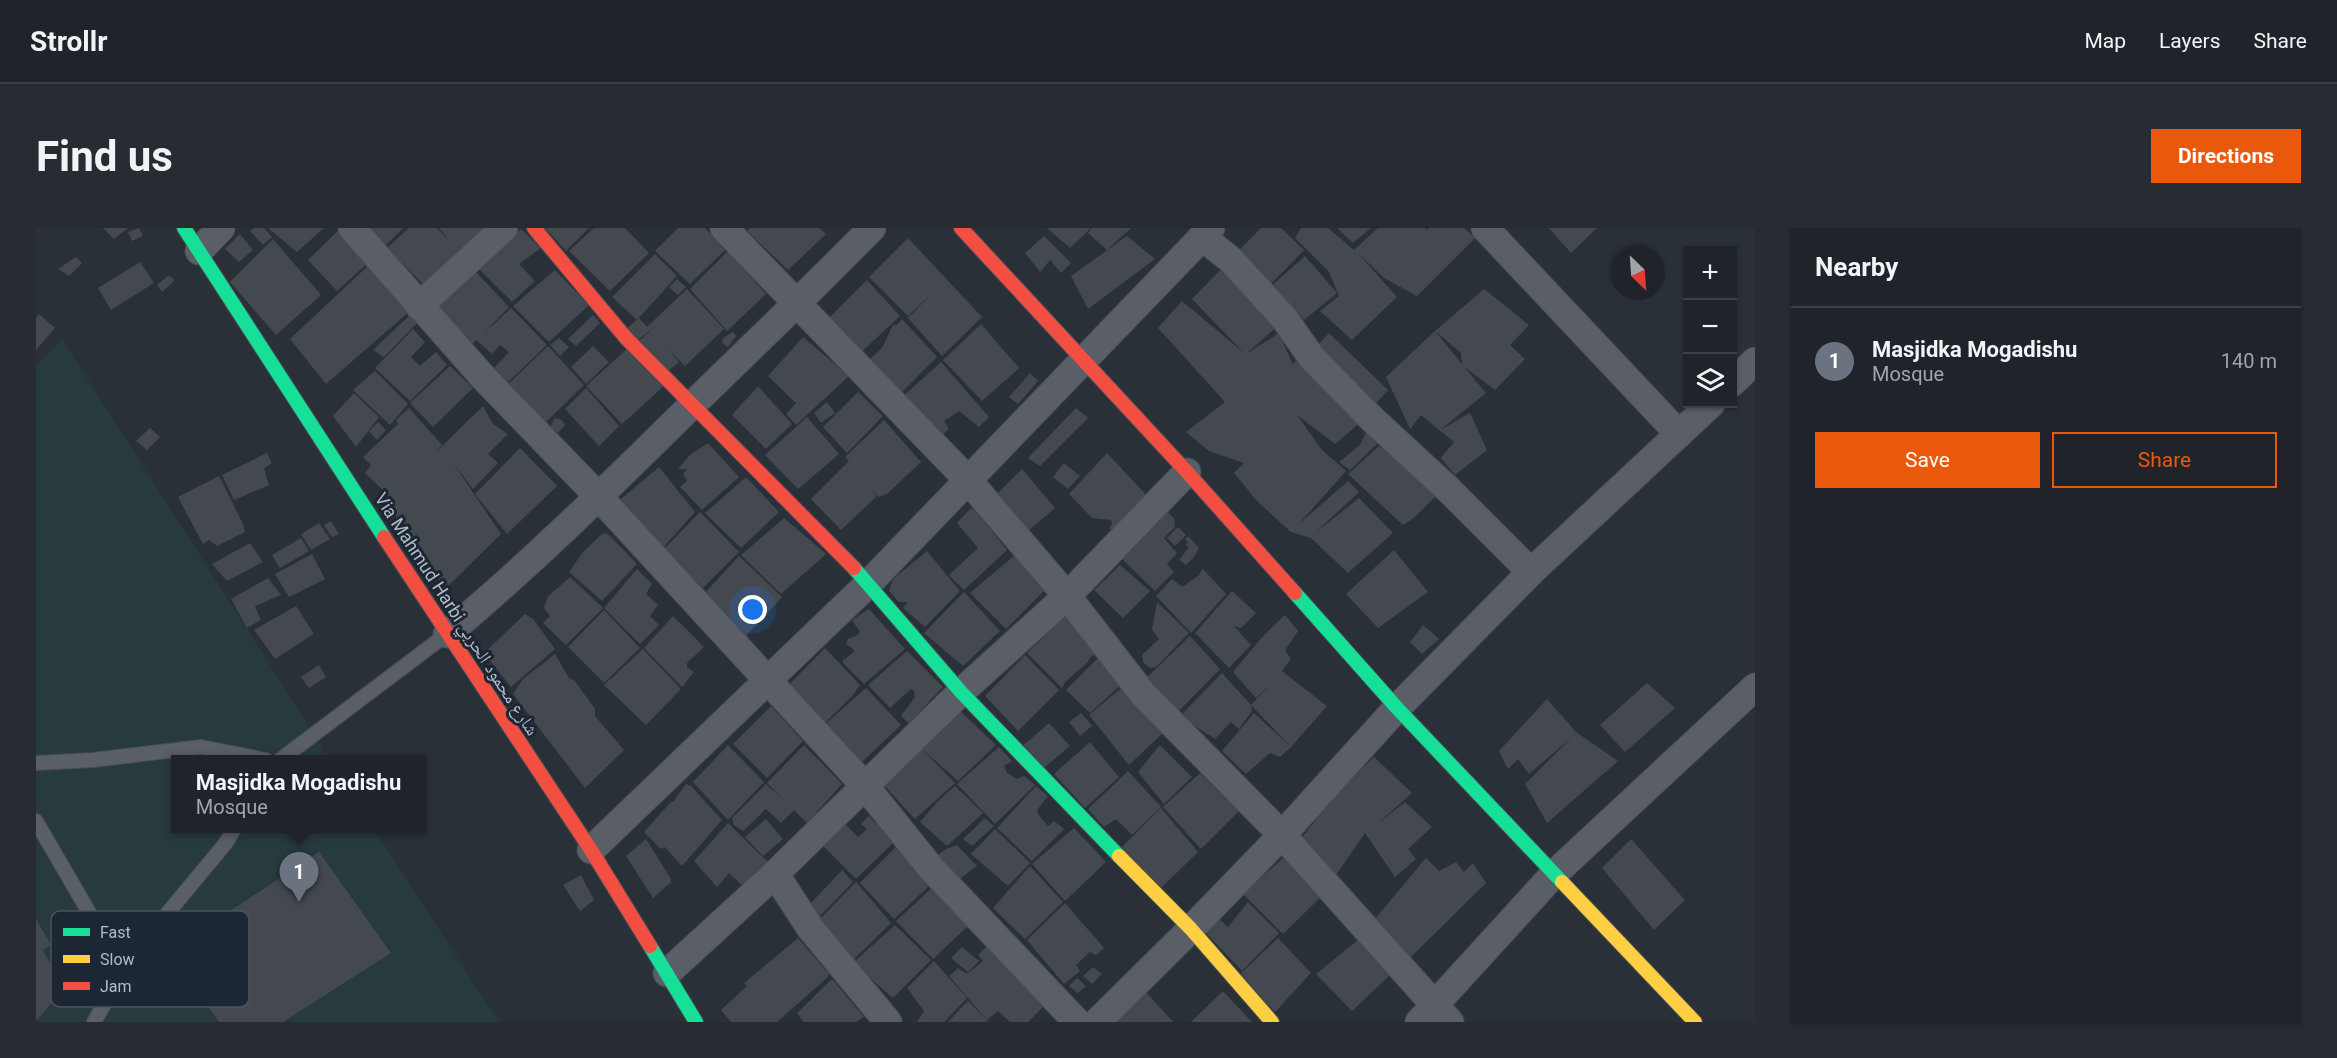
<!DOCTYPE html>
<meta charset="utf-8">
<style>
:root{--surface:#20242a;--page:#282c32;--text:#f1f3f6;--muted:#a2a4a8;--line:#3d4147;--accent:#ea580c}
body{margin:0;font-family:Roboto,"Noto Naskh Arabic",sans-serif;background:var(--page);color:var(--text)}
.controls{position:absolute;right:18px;top:18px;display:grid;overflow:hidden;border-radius:0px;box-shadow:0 2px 4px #0004}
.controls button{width:54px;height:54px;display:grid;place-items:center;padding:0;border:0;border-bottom:2px solid var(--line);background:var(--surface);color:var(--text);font:30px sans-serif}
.compass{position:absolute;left:1575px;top:18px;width:54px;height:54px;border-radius:50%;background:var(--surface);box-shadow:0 2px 4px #0004;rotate:155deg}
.you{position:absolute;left:717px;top:382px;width:21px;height:21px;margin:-15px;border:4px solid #fff;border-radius:50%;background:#1a73e8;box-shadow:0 0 0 9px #1a73e833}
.badge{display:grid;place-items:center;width:39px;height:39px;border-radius:50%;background:var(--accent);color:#fff;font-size:20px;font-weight:700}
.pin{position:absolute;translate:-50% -50px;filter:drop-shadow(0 2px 3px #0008)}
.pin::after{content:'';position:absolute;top:32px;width:21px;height:18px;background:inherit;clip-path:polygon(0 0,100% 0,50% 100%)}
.popup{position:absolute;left:135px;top:527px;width:255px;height:78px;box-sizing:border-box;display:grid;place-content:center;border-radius:0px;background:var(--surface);filter:drop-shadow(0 2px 4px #0005);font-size:20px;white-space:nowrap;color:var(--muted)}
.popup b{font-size:22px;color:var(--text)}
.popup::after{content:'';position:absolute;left:50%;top:100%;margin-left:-12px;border:12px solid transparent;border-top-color:var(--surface)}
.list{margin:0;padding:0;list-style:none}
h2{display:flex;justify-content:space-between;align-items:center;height:78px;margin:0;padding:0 24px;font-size:26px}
h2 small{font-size:20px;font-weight:400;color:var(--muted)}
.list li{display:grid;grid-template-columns:39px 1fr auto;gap:18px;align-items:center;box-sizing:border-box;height:108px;padding:0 24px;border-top:2px solid var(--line)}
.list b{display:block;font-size:22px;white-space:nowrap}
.list p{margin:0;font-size:20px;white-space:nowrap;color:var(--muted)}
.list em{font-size:20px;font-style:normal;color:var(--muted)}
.actions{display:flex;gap:12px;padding:18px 24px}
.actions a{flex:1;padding:14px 0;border:2px solid var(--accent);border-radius:0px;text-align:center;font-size:21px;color:var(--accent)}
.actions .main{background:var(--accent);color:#fff}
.icon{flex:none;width:33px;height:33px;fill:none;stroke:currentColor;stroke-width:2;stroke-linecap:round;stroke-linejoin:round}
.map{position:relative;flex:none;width:1719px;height:794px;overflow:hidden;border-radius:0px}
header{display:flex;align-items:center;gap:36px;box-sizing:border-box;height:84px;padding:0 30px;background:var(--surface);border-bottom:2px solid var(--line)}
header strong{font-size:28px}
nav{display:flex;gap:33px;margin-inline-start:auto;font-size:21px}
.intro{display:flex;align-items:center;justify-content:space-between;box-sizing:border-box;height:144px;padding:0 36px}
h1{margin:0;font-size:42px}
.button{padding:15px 27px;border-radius:0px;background:var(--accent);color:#fff;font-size:21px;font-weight:700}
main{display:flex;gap:36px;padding:0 36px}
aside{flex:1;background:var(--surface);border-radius:0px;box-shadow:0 2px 4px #0004}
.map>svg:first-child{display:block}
.green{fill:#273a3e}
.building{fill:#444950}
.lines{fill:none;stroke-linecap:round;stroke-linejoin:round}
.lane-casing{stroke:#484c53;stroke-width:16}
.street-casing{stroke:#484c53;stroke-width:29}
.fast-casing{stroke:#484c53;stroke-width:16}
.slow-casing{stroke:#484c53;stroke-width:16}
.jam-casing{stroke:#484c53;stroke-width:16}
.lane{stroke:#5a5e66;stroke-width:14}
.street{stroke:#5a5e66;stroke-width:27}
.fast{stroke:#16e098;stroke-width:14}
.slow{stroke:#ffcf43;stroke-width:14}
.jam{stroke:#f24e42;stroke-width:14}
.labels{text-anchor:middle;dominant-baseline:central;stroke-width:6;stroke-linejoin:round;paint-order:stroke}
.street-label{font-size:18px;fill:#b4bcc9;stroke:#1d2633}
.key{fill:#1d2633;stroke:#4a5360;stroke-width:1.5}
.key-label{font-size:16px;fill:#b4bcc9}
</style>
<header>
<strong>Strollr</strong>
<nav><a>Map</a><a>Layers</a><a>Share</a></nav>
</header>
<div class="intro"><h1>Find us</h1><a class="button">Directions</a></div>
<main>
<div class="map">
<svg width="1719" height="794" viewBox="0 0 1719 794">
<rect width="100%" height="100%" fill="#2a3038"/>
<polygon class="green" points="26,111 294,531 140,532 140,600 338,601 463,794 0,794 0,138"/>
<g class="building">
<polygon points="67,0 92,0 78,11"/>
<polygon points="103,0 107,8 96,13 92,4"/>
<polygon points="218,0 228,0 236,9 227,17 214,3"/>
<polygon points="232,0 288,0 261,24"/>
<polygon points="328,0 367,0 347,20"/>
<polygon points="373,0 401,0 415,15 403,0 447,0 423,22 426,25 390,59 351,20"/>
<polygon points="509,0 553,0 530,23"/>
<polygon points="558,0 589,0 613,25 574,63 533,23"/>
<polygon points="642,0 669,0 689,22 654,56 619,23"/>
<polygon points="714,0 783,0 790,6 752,42 711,3"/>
<polygon points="1011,0 1055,0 1034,20"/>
<polygon points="1056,0 1095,0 1071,22 1052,5"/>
<polygon points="1225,0 1245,0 1268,22 1230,61 1197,28"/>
<polygon points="1265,0 1292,0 1318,22 1342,0 1389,0 1391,2 1393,0 1428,0 1439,10 1381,68 1348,50 1321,24 1361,69 1316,112 1284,83 1303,68 1293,44 1259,10"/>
<polygon points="1301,0 1335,0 1317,15"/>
<polygon points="1513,0 1561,0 1535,25"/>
<polygon points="304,1 333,34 301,63 272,32"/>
<polygon points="485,1 505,20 483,36 499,53 476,74 442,40"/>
<polygon points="204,6 217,22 203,34 189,21"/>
<polygon points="1008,8 1035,35 1025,45 1014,32 1004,44 989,25"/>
<polygon points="1091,8 1119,31 1052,81 1035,48"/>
<polygon points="872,10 946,89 906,128 872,90 898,63 872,88 833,49"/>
<polygon points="237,11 285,67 240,107 194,54"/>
<polygon points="692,23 730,66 691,103 654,61"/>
<polygon points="619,26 641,48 601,92 576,69"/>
<polygon points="1269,28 1301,65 1268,92 1233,60"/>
<polygon points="40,29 46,35 33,48 22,41"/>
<polygon points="104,34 118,55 75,82 62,60"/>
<polygon points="334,36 374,83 290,156 254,111"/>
<polygon points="1190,36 1245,95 1210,126 1243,105 1257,137 1264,125 1326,193 1299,216 1261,187 1286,222 1310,243 1262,297 1312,253 1323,264 1278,306 1323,270 1357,305 1312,345 1275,310 1255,304 1222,274 1198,245 1208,235 1173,223 1150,204 1189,174 1122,100 1146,73 1208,125 1156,71"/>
<polygon points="519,42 553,77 513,114 477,78"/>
<polygon points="439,43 473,79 446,107 475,80 511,117 472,154 458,140 473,124 464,117 456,126 440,112 435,117 399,81"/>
<polygon points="132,48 137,50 138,53 126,64 121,57"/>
<polygon points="641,51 650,59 642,67 633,59"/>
<polygon points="831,52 864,88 819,130 787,96"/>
<polygon points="651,61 688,101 649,138 632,121 643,134 631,144 602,114 618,99 598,115 588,103 603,90 611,99"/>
<polygon points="1448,61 1493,97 1474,117 1489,131 1459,162 1426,137 1425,125 1399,103 1425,135 1450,165 1404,202 1434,185 1451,222 1419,247 1405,230 1418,214 1385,187 1374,201 1350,149 1399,103"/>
<polygon points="3,86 19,100 0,122 0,90"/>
<polygon points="374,87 382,94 348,129 337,122"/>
<polygon points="557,87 564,95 540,118 532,111"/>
<polygon points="866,91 901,129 862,168 828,137 846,120 857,97 861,97"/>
<polygon points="945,96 983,140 946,173 907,132"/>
<polygon points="377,101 389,114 375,129 384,138 400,124 411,137 374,173 339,140"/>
<polygon points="697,104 700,108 692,119 686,115 687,110"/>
<polygon points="1293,105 1352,162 1335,181 1275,124"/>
<polygon points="767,109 813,148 760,197 750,186 760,175 732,148"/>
<polygon points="523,110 533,119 524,128 514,117"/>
<polygon points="512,118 548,157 507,197 469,159"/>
<polygon points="557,118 573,134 550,156 535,139"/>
<polygon points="593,119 628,158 586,196 550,158"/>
<polygon points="905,134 953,189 943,199 923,183 908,193 913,201 900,212 865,170"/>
<polygon points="414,138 437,160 397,199 374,175"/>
<polygon points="339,143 372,176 354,197 317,162"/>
<polygon points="994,145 1002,153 982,176 973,169"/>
<polygon points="722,158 756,196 730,221 696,187"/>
<polygon points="550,160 583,198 563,218 529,181"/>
<polygon points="822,164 847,188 811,225 787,199"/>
<polygon points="318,165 343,189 320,219 297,188"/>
<polygon points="791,174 799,185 785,195 778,185"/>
<polygon points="447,178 457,196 472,206 452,226 462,235 437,261 417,235 465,306 409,361 348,272 353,268 329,245 335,237 327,229 362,196 360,192 373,180 406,217 399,225"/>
<polygon points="1040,180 1052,190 1004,238 992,230"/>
<polygon points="771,189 803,226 762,261 729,227"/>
<polygon points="519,190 526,192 529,197 522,205 514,199"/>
<polygon points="848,192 885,234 851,266 843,269 833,259 841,268 805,302 775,271 813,233 809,229"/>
<polygon points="342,194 350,202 341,212 333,203"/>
<polygon points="114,200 124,209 111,222 100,213"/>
<polygon points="1331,203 1345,212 1314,242 1303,234 1324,217"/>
<polygon points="672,215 703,249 666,282 644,259 651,253 647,246 651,241 642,241 654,227"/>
<polygon points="1343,218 1404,264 1379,289 1367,297 1312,246"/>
<polygon points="484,220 521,258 471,306 439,266"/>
<polygon points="231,225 236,235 228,240 233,257 198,272 186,247"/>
<polygon points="1071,225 1115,272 1077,303 1073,300 1076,296 1075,292 1056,290 1033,266"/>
<polygon points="1028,235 1044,248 1032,261 1017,249"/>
<polygon points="623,239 659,284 624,323 580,275"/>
<polygon points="986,241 1019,280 992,303 961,266"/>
<polygon points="183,248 206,294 209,304 181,318 173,312 167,316 142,269"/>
<polygon points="710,249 743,284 705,320 669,285"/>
<polygon points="934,281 938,281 971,322 928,362 913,347 942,320 921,295"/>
<polygon points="1128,281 1138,290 1139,299 1128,310 1141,325 1131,336 1138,344 1119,363 1083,328"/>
<polygon points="664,284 703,324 667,360 627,322"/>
<polygon points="748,290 790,326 745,366 705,327"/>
<polygon points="295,293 303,306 296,309 288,297"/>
<polygon points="283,295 294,311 275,322 265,306"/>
<polygon points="1142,299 1150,307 1139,318 1131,310"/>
<polygon points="567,305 572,306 601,336 566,373 533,344 547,324"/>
<polygon points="1152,308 1163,320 1158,329 1150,337 1143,332 1153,319 1150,317 1152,314 1149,311"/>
<polygon points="265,310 273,323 244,340 236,327"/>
<polygon points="214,315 227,334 191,353 176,336"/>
<polygon points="1358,322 1392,364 1342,400 1310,366"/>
<polygon points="891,323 924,363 889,399 867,380 872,374 863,374 853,363 857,351"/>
<polygon points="276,326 289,351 253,369 239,346"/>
<polygon points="979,327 1009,362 970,401 934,365"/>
<polygon points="703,328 746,369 710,408 666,368"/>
<polygon points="1084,337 1114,363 1087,390 1058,362"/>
<polygon points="601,341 616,356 610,366 622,377 614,388 623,397 604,416 568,380"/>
<polygon points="1167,341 1190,366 1155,405 1120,368 1136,351 1146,359 1162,348"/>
<polygon points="534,349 567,380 530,417 507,395 514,388 508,380 512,368"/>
<polygon points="232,350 245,367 219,378 225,392 211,400 195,371"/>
<polygon points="1196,363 1220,385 1205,400 1198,398 1215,417 1193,440 1159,405"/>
<polygon points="928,364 964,403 927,438 888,405"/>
<polygon points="1121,374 1153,405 1120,439 1114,440 1107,434 1106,427 1123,411 1116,402"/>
<polygon points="260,378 278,406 239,431 218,402"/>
<polygon points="833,381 869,421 828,456 807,435 807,432 818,424 817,421 810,416 812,411 820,408 824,404 816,392"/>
<polygon points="568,382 604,420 568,455 532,419"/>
<polygon points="489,386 497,391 519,421 475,459 448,425"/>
<polygon points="1032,386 1064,424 1054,429 1052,434 1029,454 1026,460 991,425"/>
<polygon points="1249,387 1262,403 1249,422 1255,431 1246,443 1291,478 1255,519 1244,529 1234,525 1210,546 1186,523 1218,485 1255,519 1215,477 1216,483 1203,501 1195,494 1179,511 1156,496 1147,485 1186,445 1215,477 1234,457 1220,470 1197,444 1228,407"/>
<polygon points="637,388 668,419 651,435 651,439 658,444 646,459 608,420"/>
<polygon points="1387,397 1403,411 1386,426 1374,414"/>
<polygon points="1154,408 1184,441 1139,487 1105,455"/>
<polygon points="789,420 824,457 817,467 789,495 753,457"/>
<polygon points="607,421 645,461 610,497 568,457"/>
<polygon points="871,423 907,459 873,495 865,488 879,469 878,463 875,461 854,480 832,457"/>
<polygon points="519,426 533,450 538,452 559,481 559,488 588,522 549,560 477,466 487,451"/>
<polygon points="989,427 1023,462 982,503 949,468"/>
<polygon points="1065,427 1088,454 1054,485 1030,462"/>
<polygon points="283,437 290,449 273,460 265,449"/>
<polygon points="1611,455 1639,480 1589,524 1564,497"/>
<polygon points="1089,457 1129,503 1093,537 1053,487"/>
<polygon points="830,460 865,497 825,535 787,498"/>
<polygon points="1511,471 1540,504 1582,533 1511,595 1489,556 1536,509 1493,546 1482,531 1472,541 1463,523"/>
<polygon points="735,478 767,513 731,550 697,516"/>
<polygon points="922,481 960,517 922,553 885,520 919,555 879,591 845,554"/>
<polygon points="1045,485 1056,498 1044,508 1033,494"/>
<polygon points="1013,495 1034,518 1003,544 983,521"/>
<polygon points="1054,514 1083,549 1049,580 1018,546"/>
<polygon points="692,517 728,554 692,592 657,554"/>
<polygon points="768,517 806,556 771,595 758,582 745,595 730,581 707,603 698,597 696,590 730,556 751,575 731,555"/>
<polygon points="1124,517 1156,549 1128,576 1102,544"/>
<polygon points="963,519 976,533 968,538 971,545 981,551 988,548 999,557 959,596 921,556"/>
<polygon points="1338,529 1376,565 1341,596 1369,574 1396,599 1372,621 1380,631 1359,649 1329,605 1300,647 1264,612 1296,571"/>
<polygon points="1092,543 1125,579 1096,607 1080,591 1068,599 1052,581"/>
<polygon points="1164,545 1203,583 1165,621 1127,579"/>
<polygon points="650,556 655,558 686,592 646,638 629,619 625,621 608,604 635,574 637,574"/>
<polygon points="919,558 947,585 911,618 884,594 901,574"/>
<polygon points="1000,558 1012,568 1001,582 1002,586 1012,598 1018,593 1028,601 996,633 961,600"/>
<polygon points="1125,580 1162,624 1123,662 1083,622"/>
<polygon points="833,588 858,614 820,651 784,615 806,593 822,609 831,601 825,596"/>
<polygon points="949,590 958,598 936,618 927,611"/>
<polygon points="730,591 747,611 727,628 709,609"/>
<polygon points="692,595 734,636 711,662 693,645 681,659 658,633"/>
<polygon points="1038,600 1070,634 1029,673 996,636"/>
<polygon points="959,601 994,635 972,658 935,626"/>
<polygon points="610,611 635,651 635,654 617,670 590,628"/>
<polygon points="1595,611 1649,672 1618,702 1566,640"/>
<polygon points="862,617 896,655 858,691 824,655"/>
<polygon points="921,617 941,638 917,656 893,633 910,621"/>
<polygon points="283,624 355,725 247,794 183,794 134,723"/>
<polygon points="1248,629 1286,668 1247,706 1207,666"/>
<polygon points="1390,630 1403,643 1420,634 1428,644 1437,635 1450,655 1371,733 1339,691"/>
<polygon points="994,638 1027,674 989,711 957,680"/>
<polygon points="806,642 817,654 784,688 774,676"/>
<polygon points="545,647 558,672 544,683 527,657"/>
<polygon points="820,654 855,695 814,735 778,697"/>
<polygon points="898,658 934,696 897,731 860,693"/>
<polygon points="1212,674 1243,705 1206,743 1169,704 1181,689 1192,699"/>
<polygon points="1029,675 1068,720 1060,727 1054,724 1040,737 1044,743 1028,756 991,712"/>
<polygon points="0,691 15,717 7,722 28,761 0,793"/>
<polygon points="859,697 895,732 857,770 817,735"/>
<polygon points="762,710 793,746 792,749 741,794 695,794 685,782 711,758 708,755"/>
<polygon points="1242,710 1275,745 1239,784 1203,747"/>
<polygon points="1322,712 1355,746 1316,783 1280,746"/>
<polygon points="953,716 1009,777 992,794 974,794 962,783 951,792 913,748 922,740 931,746 947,733 942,727"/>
<polygon points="926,719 943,733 932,744 915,730"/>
<polygon points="898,733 931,770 908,794 881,794 888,783 871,760"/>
<polygon points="1057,739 1066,746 1056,756 1047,748"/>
<polygon points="1041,750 1050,758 1042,765 1033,758"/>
<polygon points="796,751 828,789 820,794 768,794 761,785"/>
<polygon points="1108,762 1137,794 1075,794"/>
<polygon points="1187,763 1216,794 1155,794"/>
<polygon points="932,773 950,791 952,794 912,794"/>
</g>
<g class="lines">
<g class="lane-casing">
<g id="lane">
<polyline points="244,532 411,406"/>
<polyline points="0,535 57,532 165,519 230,532"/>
<polyline points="0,593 87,743"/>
<polyline points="58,794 87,743 115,705 189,616 199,600"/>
</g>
</g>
<g class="street-casing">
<g id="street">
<polyline points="316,0 446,148 563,269 829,558 894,639 1041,794"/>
<polyline points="688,0 931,251 1031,368 1107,466 1246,607 1414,794"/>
<polyline points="1449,0 1643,206"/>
<polyline points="1166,9 1195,32 1248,90 1276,130 1336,191 1414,263 1495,344"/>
<polyline points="163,23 185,0"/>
<polyline points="383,78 468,0"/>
<polyline points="1696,155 1719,133"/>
<path d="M 411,406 C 497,334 577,255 657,176 C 717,118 777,60 836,0"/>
<polyline points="555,622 833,355 1175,0"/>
<polyline points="739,646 775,701 852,794"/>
<polyline points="631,745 739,646 925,464 1031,368 1151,244"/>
<polyline points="1061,794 1155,701 1246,607 1361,480 1495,344 1675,176"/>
<polyline points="1383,794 1518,646 1719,459"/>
</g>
</g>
<g class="fast-casing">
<g id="fast">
<polyline points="148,0 348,309"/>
<polyline points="818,340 925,464 1083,628"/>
<polyline points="1259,365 1361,480 1526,654"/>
<polyline points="614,718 660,794"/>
</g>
</g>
<g class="slow-casing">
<g id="slow">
<polyline points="1083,628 1155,701 1236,794"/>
<polyline points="1526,654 1659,794"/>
</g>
</g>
<g class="jam-casing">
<g id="jam">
<polyline points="498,0 590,110 818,340"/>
<polyline points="925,0 1151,244 1259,365"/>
<polyline points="348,309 555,622 614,718"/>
</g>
</g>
<use href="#lane" class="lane"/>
<use href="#street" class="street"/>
<use href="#fast" class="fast"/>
<use href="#slow" class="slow"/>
<use href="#jam" class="jam"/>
</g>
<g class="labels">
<g class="street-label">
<text transform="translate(421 386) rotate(57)">Via Mahmud Harbi شارع محمود الحربي</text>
</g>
</g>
<rect x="15" y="683" width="198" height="96" rx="9" class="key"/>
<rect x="27" y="700" width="27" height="8" fill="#16e098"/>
<rect x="27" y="727" width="27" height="8" fill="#ffcf43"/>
<rect x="27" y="754" width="27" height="8" fill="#f24e42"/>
<g class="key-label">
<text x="64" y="710">Fast</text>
<text x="64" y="737">Slow</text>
<text x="64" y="764">Jam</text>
</g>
</svg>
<div class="controls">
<button>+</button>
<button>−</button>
<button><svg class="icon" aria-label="layers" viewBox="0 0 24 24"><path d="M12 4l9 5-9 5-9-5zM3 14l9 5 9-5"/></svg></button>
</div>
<svg class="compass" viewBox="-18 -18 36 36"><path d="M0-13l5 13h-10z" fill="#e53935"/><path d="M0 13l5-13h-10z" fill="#a2a4a8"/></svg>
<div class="you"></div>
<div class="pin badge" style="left:263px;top:674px;background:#6b7280">1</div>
<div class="popup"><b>Masjidka Mogadishu</b>Mosque</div>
</div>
<aside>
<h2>Nearby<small></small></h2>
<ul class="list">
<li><span class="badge" style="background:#6b7280">1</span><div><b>Masjidka Mogadishu</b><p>Mosque</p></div><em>140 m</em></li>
</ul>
<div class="actions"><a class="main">Save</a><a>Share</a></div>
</aside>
</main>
